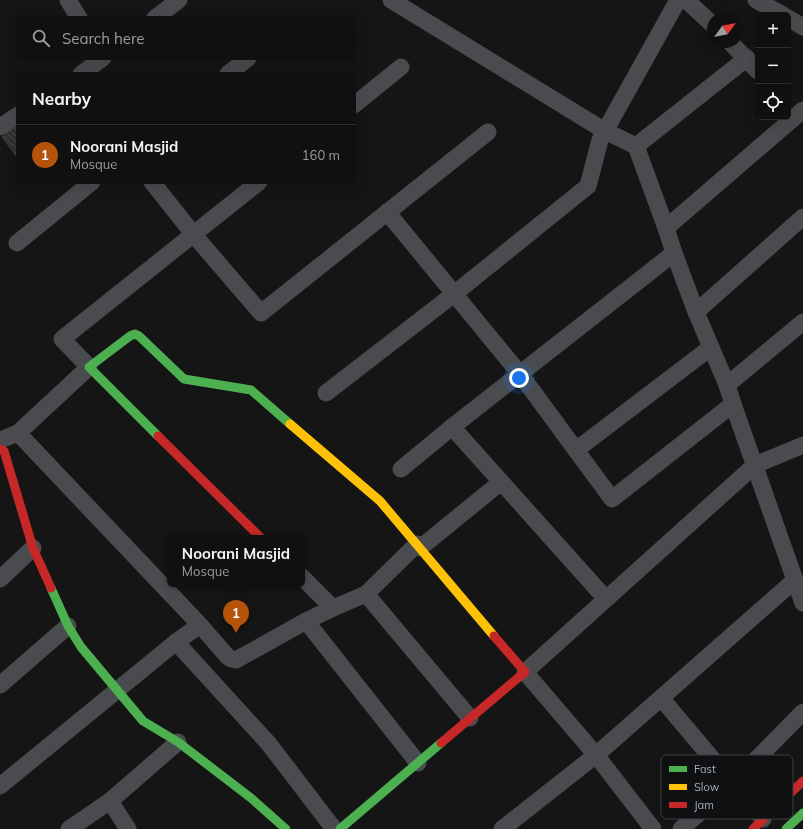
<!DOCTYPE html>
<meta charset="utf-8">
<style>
:root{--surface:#101010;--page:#191919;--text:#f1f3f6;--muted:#9c9d9f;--line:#303030;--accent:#b45309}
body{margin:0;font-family:Mulish,sans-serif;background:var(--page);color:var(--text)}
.controls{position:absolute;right:12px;top:12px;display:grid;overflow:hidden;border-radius:6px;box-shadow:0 4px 16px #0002}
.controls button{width:36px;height:36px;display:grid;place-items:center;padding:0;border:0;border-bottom:1px solid var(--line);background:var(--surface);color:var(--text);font:20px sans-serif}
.compass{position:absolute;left:707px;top:12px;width:36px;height:36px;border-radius:50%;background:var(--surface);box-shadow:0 4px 16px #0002;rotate:57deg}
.you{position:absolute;left:519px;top:378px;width:14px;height:14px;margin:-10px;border:3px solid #fff;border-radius:50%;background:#1a73e8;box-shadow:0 0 0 6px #1a73e833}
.badge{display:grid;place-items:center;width:26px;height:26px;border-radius:50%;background:var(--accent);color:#fff;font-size:13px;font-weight:700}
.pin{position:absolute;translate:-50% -33px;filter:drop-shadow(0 1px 2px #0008)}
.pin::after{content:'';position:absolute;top:21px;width:14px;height:12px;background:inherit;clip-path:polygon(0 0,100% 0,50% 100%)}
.popup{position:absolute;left:167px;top:535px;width:138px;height:52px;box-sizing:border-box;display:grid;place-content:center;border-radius:6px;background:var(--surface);filter:drop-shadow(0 1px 3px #0005);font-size:13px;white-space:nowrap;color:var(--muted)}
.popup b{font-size:15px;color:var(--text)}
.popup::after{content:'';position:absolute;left:50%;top:100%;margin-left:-8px;border:8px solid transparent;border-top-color:var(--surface)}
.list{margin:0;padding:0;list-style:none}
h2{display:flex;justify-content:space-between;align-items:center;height:52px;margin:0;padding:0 16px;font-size:17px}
h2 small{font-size:13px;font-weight:400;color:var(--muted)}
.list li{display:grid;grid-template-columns:26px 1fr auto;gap:12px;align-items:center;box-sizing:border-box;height:60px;padding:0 16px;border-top:1px solid var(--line)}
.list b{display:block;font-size:15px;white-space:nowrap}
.list p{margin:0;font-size:13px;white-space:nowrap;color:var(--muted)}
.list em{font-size:13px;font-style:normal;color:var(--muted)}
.icon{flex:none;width:22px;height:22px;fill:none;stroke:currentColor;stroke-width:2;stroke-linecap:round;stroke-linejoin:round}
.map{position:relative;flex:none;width:803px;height:829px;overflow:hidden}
.search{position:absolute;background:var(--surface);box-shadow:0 4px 16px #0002;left:16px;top:16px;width:340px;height:44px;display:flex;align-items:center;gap:10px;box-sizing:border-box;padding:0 14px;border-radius:6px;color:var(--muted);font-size:15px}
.panel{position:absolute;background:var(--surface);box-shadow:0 4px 16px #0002;left:16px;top:72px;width:340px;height:112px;border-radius:6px}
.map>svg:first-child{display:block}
.building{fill:url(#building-back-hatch);stroke:#3d3f41}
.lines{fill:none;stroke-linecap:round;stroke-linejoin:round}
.street{stroke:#4a4b4e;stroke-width:17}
.fast{stroke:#4caf50;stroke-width:9}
.slow{stroke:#ffc107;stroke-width:9}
.jam{stroke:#c62828;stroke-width:9}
.key{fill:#0f1011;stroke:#3d3f43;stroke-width:1}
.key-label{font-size:11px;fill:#a7adb6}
</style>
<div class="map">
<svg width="803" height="829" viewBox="0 0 803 829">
<defs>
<pattern id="building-back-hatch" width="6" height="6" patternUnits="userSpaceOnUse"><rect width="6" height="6" fill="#2f3030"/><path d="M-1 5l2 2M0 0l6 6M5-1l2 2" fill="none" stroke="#4a4b4c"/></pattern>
</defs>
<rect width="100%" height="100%" fill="#151515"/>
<polygon class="building" points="18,123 18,158 2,137"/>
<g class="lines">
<g class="street">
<polyline points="68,0 79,18"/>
<polyline points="391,0 605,131 636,146"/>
<polyline points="686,0 713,25"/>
<polyline points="756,0 783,15"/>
<polyline points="155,18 179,0"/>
<polyline points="788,18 803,27"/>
<polyline points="730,42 758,71"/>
<polyline points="81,74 103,58"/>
<polyline points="228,74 248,58"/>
<polyline points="354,105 401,67"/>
<polyline points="0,127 18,115"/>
<polyline points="152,182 194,235 261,313 488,132"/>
<polyline points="387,212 520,374 612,499 733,404 727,385 696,312 674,253"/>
<polyline points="666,228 636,146 747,58"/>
<polyline points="17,243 92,182"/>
<polyline points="696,312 803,217"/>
<polyline points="727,385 803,322"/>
<polyline points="326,393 454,294 588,186 600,140 678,0"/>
<polyline points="733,404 803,603"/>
<polyline points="452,427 606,599"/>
<polyline points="0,440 18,433 89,367 62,339 259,182"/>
<polyline points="576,450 710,348"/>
<polyline points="401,469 452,427 674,253 666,228 803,110"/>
<polyline points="420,548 501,482"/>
<polyline points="302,577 333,608 306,621 418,763"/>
<polyline points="0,579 33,548"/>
<polyline points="366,594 470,718"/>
<polyline points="333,608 366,594 417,544"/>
<polyline points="200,625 227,656 231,659 236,660 306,621"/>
<polyline points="176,642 269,744 334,829"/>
<polyline points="0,685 68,626"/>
<polyline points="661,698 763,819"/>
<polyline points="0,786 176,642 200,625 18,433"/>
<polyline points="110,801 128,829"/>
<polyline points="69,829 110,801 178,742"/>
<polyline points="502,829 596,755 795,580"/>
<polyline points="653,829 596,755 525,672 755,465 803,445"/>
<polyline points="681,829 733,783 803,712"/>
</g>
<g class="fast">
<polyline points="158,436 89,367 130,336 135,334 139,336 184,379 251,390 290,424"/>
<polyline points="51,588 68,626 81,647 143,721 178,742 251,798 286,829"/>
<polyline points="340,829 441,743"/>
<polyline points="786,829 803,813"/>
</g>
<polyline class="slow" points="290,424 380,501 494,636"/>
<g class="jam">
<polyline points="158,436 261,538"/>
<polyline points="0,449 4,451 33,548 51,588"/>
<polyline points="441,743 525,672 494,636"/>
<polyline points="753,829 803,781"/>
</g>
</g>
<rect x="661" y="755" width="132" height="64" rx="6" class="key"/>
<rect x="669" y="766" width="18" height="6" fill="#4caf50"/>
<rect x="669" y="784" width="18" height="6" fill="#ffc107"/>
<rect x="669" y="802" width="18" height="6" fill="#c62828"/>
<g class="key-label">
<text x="694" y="773">Fast</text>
<text x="694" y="791">Slow</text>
<text x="694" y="809">Jam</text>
</g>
</svg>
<div class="controls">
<button>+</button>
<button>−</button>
<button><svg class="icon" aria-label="locate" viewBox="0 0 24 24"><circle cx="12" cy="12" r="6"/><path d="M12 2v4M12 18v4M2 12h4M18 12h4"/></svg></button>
</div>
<svg class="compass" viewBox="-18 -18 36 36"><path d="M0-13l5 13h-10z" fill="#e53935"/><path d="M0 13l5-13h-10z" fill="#9c9d9f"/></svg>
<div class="you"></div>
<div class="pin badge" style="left:236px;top:633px">1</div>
<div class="popup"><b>Noorani Masjid</b>Mosque</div>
<div class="search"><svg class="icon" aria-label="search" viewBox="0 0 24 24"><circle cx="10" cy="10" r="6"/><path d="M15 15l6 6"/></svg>Search here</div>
<section class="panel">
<h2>Nearby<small></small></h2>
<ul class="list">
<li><span class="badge">1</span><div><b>Noorani Masjid</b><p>Mosque</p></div><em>160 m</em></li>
</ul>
</section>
</div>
